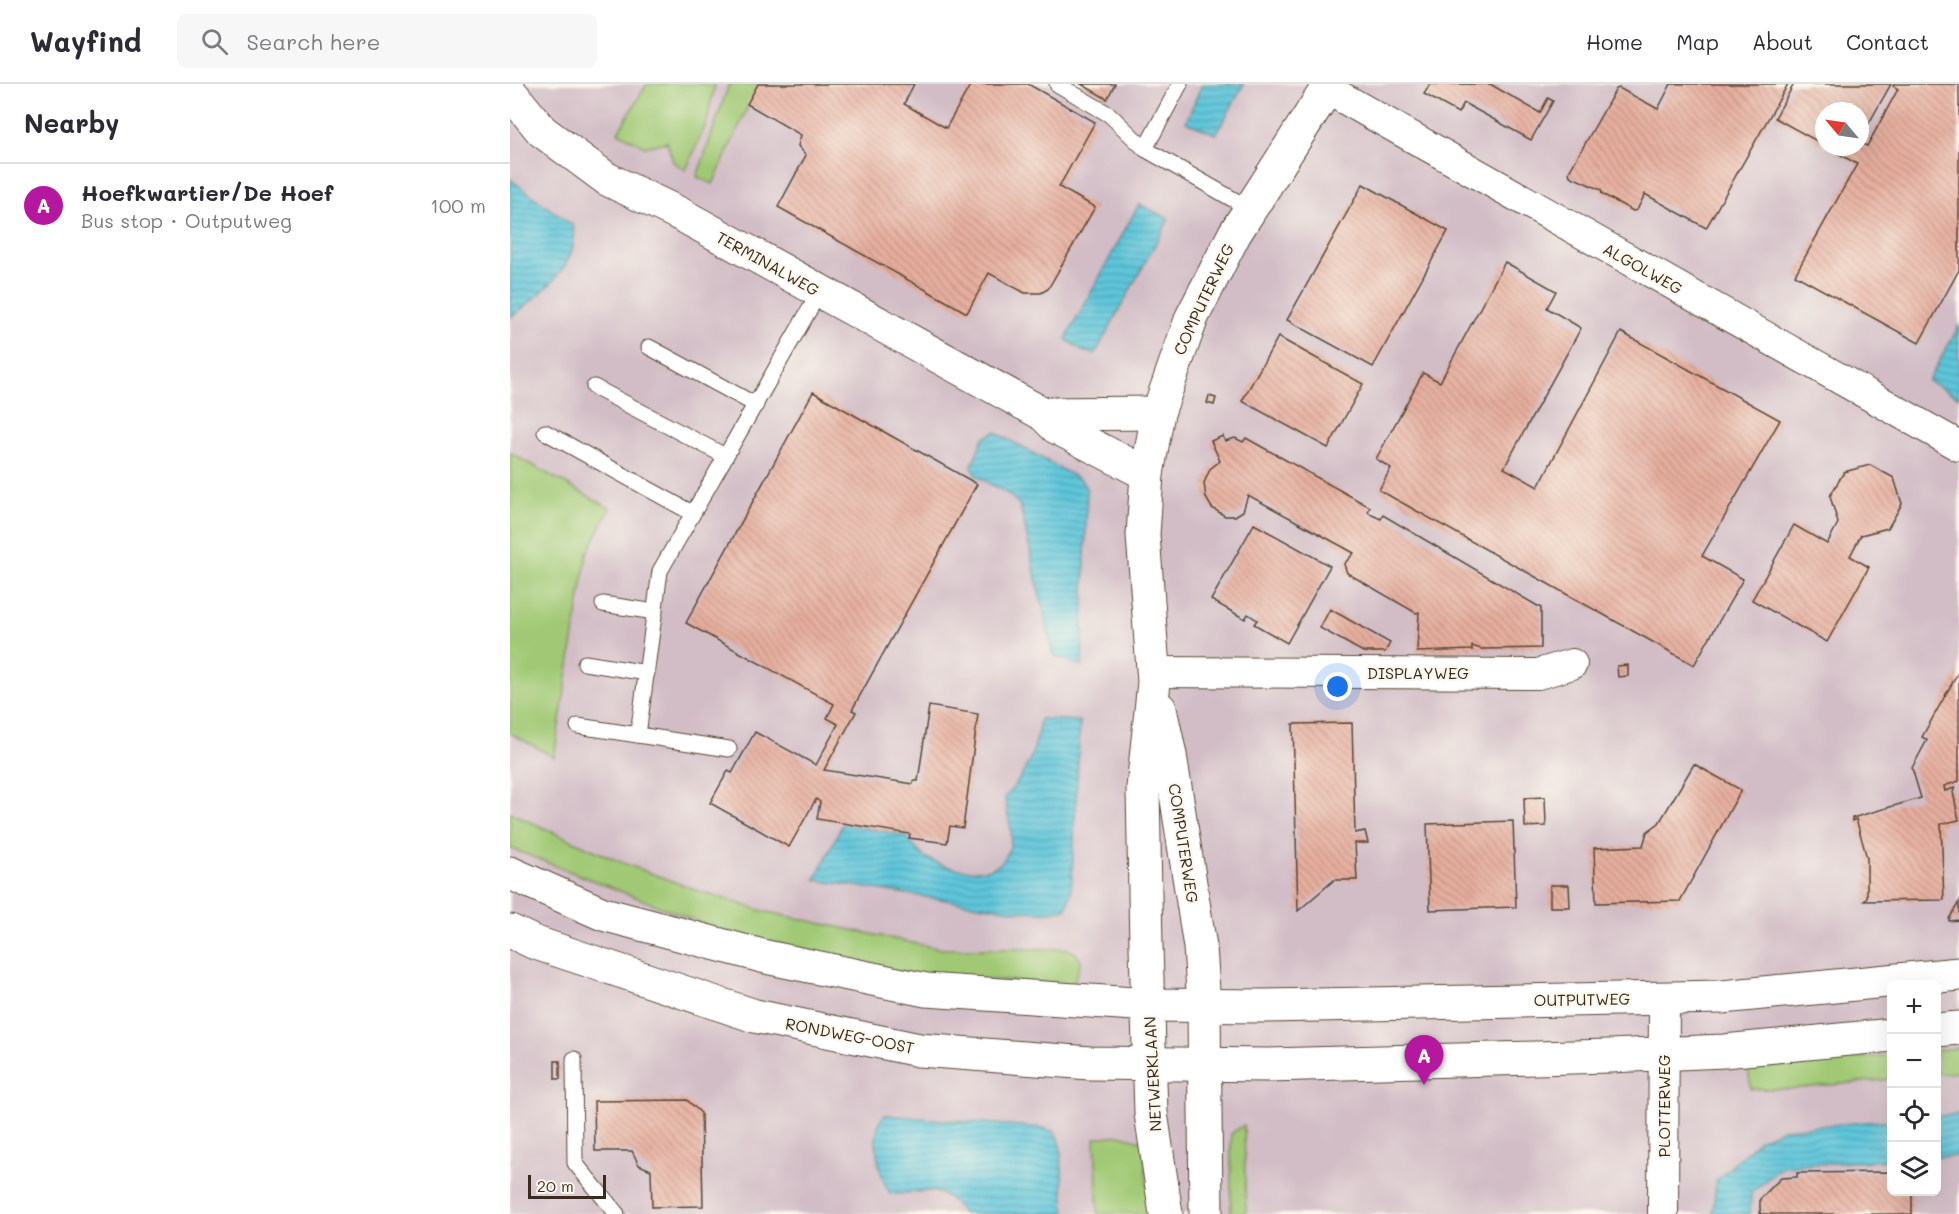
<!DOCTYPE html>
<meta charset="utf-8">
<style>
:root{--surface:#fff;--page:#f7f7f7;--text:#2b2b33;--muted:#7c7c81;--line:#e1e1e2;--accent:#b5179e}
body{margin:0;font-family:Mali,sans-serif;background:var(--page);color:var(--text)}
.controls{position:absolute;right:18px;bottom:18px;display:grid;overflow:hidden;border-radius:9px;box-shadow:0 6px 24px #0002}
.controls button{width:54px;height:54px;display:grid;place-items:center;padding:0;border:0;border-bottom:2px solid var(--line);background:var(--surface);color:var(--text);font:30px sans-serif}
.compass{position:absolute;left:1305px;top:18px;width:54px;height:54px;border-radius:50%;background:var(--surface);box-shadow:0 6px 24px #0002;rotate:299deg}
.scale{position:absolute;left:18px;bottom:15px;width:78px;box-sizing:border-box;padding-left:6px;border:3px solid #3b2a1e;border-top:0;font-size:16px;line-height:21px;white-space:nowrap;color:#3b2a1e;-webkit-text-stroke:4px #fbf7ec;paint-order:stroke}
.you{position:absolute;left:828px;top:603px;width:21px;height:21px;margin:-15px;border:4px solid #fff;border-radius:50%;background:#1a73e8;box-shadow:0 0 0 9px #1a73e833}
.badge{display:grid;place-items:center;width:39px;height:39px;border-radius:50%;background:var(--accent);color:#fff;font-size:20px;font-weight:700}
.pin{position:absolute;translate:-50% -50px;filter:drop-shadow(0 2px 3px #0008)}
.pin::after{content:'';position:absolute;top:32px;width:21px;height:18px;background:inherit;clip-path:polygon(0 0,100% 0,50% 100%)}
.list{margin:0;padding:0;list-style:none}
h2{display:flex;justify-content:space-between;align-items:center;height:78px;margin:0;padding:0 24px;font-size:26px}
h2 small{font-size:20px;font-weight:400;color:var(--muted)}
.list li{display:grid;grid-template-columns:39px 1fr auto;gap:18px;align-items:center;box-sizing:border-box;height:84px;padding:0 24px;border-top:2px solid var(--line)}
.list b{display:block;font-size:22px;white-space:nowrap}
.list p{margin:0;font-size:20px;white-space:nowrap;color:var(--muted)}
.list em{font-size:20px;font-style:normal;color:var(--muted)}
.icon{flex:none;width:33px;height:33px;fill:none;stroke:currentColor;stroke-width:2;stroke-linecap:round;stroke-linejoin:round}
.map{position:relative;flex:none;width:1449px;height:1130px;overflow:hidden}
header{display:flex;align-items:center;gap:36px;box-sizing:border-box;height:84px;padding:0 30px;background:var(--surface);border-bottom:2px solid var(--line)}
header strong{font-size:28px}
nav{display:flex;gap:33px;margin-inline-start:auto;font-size:21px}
.search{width:420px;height:54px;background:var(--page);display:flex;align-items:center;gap:15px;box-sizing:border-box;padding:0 21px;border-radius:9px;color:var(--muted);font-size:22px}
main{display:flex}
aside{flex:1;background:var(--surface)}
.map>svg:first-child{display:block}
.industrial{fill:#d2bdc6;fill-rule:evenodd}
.grass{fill:#a1c975;stroke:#6e7a4a;stroke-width:1.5}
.water{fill:url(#water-rules);stroke:#4c787c;stroke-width:1.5}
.building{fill:url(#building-back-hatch)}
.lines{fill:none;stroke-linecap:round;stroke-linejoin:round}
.lane-casing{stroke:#554636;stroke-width:17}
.street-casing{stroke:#554636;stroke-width:32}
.secondary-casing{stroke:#554636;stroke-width:35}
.primary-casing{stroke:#554636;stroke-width:35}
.lane{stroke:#fff;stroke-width:15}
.street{stroke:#fff;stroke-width:30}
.secondary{stroke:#fff;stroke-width:33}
.primary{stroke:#fff;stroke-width:33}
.labels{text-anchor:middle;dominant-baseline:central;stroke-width:4.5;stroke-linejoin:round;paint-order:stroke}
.street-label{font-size:16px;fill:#3b2a1e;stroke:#fbf7ec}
</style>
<header>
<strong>Wayfind</strong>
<div class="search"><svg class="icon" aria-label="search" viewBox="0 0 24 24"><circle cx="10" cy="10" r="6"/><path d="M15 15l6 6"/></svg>Search here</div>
<nav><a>Home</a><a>Map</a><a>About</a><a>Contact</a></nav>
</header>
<main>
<aside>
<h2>Nearby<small></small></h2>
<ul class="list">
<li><span class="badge">A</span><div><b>Hoefkwartier/De Hoef</b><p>Bus stop · Outputweg</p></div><em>100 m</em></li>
</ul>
</aside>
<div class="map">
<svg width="1449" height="1130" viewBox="0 0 1449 1130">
<defs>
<pattern id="water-rules" width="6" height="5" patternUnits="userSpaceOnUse" patternTransform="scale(1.5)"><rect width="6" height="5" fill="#5ec6db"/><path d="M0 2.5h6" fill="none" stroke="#4fa1b1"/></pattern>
<pattern id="building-back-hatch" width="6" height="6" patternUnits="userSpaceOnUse" patternTransform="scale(1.5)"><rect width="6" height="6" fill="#e7af9f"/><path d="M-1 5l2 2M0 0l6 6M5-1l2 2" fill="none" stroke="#bc8f81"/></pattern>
</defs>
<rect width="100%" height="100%" fill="#fbf7ec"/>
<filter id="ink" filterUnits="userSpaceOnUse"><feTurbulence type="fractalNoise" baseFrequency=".0167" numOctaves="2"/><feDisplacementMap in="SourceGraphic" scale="12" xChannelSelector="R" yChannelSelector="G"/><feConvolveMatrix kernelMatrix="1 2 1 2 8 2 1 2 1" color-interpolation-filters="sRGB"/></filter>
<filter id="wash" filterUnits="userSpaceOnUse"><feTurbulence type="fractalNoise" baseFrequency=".008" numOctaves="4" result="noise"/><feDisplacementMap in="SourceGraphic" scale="24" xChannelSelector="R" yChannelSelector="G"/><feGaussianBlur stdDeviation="1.35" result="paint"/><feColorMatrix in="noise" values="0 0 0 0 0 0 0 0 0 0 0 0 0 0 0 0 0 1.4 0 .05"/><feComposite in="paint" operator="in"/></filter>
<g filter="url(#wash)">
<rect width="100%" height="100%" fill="#ebe2c1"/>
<path class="industrial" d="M 0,0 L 1449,0 L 1449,1130 L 0,1130 ZM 1314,27 L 1350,27 L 1350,63 L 1314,63 ZM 1382,900 L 1426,900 L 1426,1108 L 1382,1108 Z"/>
<g class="grass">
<polygon points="137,0 205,0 197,37 176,86 163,78 157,58 135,63 108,48"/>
<polygon points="219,0 248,0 203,100 187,93"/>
<polygon points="0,369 100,424 77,470 44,673 0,649"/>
<polygon points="0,729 113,779 192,808 253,827 431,865 557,865 566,869 571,877 564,898 559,900 412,892 348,880 202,843 0,764"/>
<polygon points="1449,964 1449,988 1427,990 1427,966"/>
<polygon points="1381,971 1381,995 1281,1005 1241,1005 1238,985"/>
<polygon points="734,1041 736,1130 721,1130 721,1050"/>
<polygon points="609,1051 632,1057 641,1130 588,1130 585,1054"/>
</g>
<g class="water">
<polygon points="692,0 734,0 706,50 676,38"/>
<path d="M 0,95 L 63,142 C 73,179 26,214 0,234 Z"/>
<polygon points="629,120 659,135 585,270 572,267 556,255"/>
<polygon points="1449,242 1449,313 1418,297"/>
<polygon points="485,348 571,396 577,406 572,582 543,571 510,421 498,410 465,391 462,381 473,354"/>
<path d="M 530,635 L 570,637 L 561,809 L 556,825 L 540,828 L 508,827 L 305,796 L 333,739 L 396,752 C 402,759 407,769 415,773 C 435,785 483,797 496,772 C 508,752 496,733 495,713 C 517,689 526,667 530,635 Z"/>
<polygon points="1449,1030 1449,1072 1427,1073 1427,1032"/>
<path d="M 375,1031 L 534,1044 L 545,1048 L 550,1058 L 555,1130 L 453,1130 C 431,1096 413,1110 380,1110 C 370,1092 357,1047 375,1031 Z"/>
<polygon points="1381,1036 1381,1076 1272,1082 1241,1109 1240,1130 1203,1130 1206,1097 1249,1056 1273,1045"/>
</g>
<g id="blocks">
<g class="building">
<polygon points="248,0 404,0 394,20 436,44 461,0 518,0 585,38 549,103 585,123 538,205 531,209 515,209 479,189 457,229 268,123 296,71 288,62 291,51 237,20"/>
<polygon points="571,0 605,0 597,15"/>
<polygon points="920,0 980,0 1030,29 1038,14 1043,17 1021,56 954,19 948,29 914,10"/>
<polygon points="1161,0 1278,0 1196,144 1135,110 1127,126 1123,127 1092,110 1091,106 1060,92 1059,88 1106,5 1109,4 1148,25"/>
<polygon points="1284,0 1381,0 1350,55 1350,27 1314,27 1314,61 1265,34"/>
<polygon points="1384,0 1449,0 1449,186 1409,259 1285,191 1347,80 1317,63 1350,63 1350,59 1357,62 1388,5 1383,2"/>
<polygon points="853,100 938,147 863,283 777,236"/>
<polygon points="995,178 1046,207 1037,224 1071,244 994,384 1028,403 1111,248 1270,336 1192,472 1233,495 1184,581 869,406 881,384 866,375 913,289 930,298"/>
<polygon points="768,253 853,300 818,364 732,317"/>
<polygon points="303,308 467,400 342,626 346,628 314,686 403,700 404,697 408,697 419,622 468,630 453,744 440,742 437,759 399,754 400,750 307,735 310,718 306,715 279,763 200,719 218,687 222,689 245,648 306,681 328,640 317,634 324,620 176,539"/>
<polygon points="699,312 706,314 704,321 697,319"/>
<polygon points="713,352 715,357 725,354 733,358 736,354 860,423 858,428 862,431 871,435 873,431 1031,524 1031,564 971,565 962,562 962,566 907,568 909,528 906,529 837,489 834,480 844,469 738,411 733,427 725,432 715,432 702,424 696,414 694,399 700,385 710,377 701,357"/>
<polygon points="1360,381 1384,394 1392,420 1378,444 1351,451 1340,472 1359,483 1317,558 1242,516 1284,441 1317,460 1328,439 1320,412 1334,388"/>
<polygon points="744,440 820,482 777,559 744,540 747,536 738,530 735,535 701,516"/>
<polygon points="820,525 880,559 875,568 853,568 810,544"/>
<polygon points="1118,581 1118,592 1108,593 1107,582"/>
<polygon points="1449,587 1449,697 1434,702 1435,707 1445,704 1443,708 1449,736 1431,740 1434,816 1354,817 1357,814 1357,774 1346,735 1342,737 1342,734 1411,714 1402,684 1417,656 1412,653"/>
<polygon points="842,639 845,749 855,747 858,759 845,759 847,796 824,796 788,827 783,640"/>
<polygon points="1184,680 1231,706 1170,817 1086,819 1084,764 1133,762 1137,748 1149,739"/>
<polygon points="1035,713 1036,742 1015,743 1014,714"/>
<polygon points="1003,737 1006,823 920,826 917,740"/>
<polygon points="1040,801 1059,801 1060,823 1040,823"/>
<polygon points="1449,818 1449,836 1439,837 1439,835"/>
<rect x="45" y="977" width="5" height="18"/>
<polygon points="177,1016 191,1029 193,1122 142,1123 141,1086 129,1081 122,1067 85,1067 84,1017"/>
<polygon points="1382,1088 1382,1108 1402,1108 1402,1130 1250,1130 1250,1115 1271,1094 1287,1093 1287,1089"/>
</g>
</g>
</g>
<g filter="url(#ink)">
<use href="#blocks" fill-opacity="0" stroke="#554636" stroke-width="1.5"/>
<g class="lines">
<g class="lane-casing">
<g id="lane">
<polyline points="547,0 600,31 635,65"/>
<polyline points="670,0 635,65 740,125"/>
<polyline points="139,263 246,321"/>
<polyline points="84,303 215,372"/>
<polyline points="35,348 182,429"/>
<polyline points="93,520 145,528"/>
<polyline points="75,579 137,589"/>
<polyline points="68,642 128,651 150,487 310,207"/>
<polyline points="128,651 219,665"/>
<polyline points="64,975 65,1079 107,1130"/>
</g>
</g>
<g class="street-casing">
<g id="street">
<polyline points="817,5 1449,362"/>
<polyline points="644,588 1028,590 1062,580"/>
<polyline points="1153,1130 1154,914"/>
</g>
</g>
<g class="secondary-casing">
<g id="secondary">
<polyline points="0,8 32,47 97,95 170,130 533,330 546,343 637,390"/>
<polyline points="533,330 648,329"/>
<polyline points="650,625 660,671 690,863 694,921 696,1130"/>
<polyline points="656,1130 641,1029 636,862 633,704 644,598 633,451 637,390 648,329 682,233 725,149 820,0"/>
</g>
</g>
<g class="primary-casing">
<g id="primary">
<polyline points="0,789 93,830 256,873 416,906 639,921 756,922 1212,913 1449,890"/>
<polyline points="0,847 23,858 245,932 409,966 580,979 758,981 1100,972 1214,967 1382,951"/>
<polyline points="1426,946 1449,944"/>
</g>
</g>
<use href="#lane" class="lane"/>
<use href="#street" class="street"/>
<use href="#secondary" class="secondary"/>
<use href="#primary" class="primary"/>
</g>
</g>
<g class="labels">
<g class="street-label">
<text transform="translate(258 179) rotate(29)">TERMINALWEG</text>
<text transform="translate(1133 184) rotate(29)">ALGOLWEG</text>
<text transform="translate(693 215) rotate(-65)">COMPUTERWEG</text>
<text x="908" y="588">DISPLAYWEG</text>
<text transform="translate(674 759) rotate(81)">COMPUTERWEG</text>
<text transform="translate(1072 915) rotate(-1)">OUTPUTWEG</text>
<text transform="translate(340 951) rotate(11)">RONDWEG-OOST</text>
<text transform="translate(642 990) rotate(-93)">NETWERKLAAN</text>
<text transform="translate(1153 1022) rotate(-90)">PLOTTERWEG</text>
</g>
</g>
</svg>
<div class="controls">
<button>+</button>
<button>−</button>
<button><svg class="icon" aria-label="locate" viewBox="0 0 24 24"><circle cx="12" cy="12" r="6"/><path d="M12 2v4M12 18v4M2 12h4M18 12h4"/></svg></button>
<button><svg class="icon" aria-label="layers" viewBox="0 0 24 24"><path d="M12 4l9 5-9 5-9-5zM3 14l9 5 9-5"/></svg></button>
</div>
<svg class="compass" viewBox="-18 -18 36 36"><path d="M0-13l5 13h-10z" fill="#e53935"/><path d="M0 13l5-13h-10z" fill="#7c7c81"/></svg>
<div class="scale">20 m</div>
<div class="you"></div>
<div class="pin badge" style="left:914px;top:1001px">A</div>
</div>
</main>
